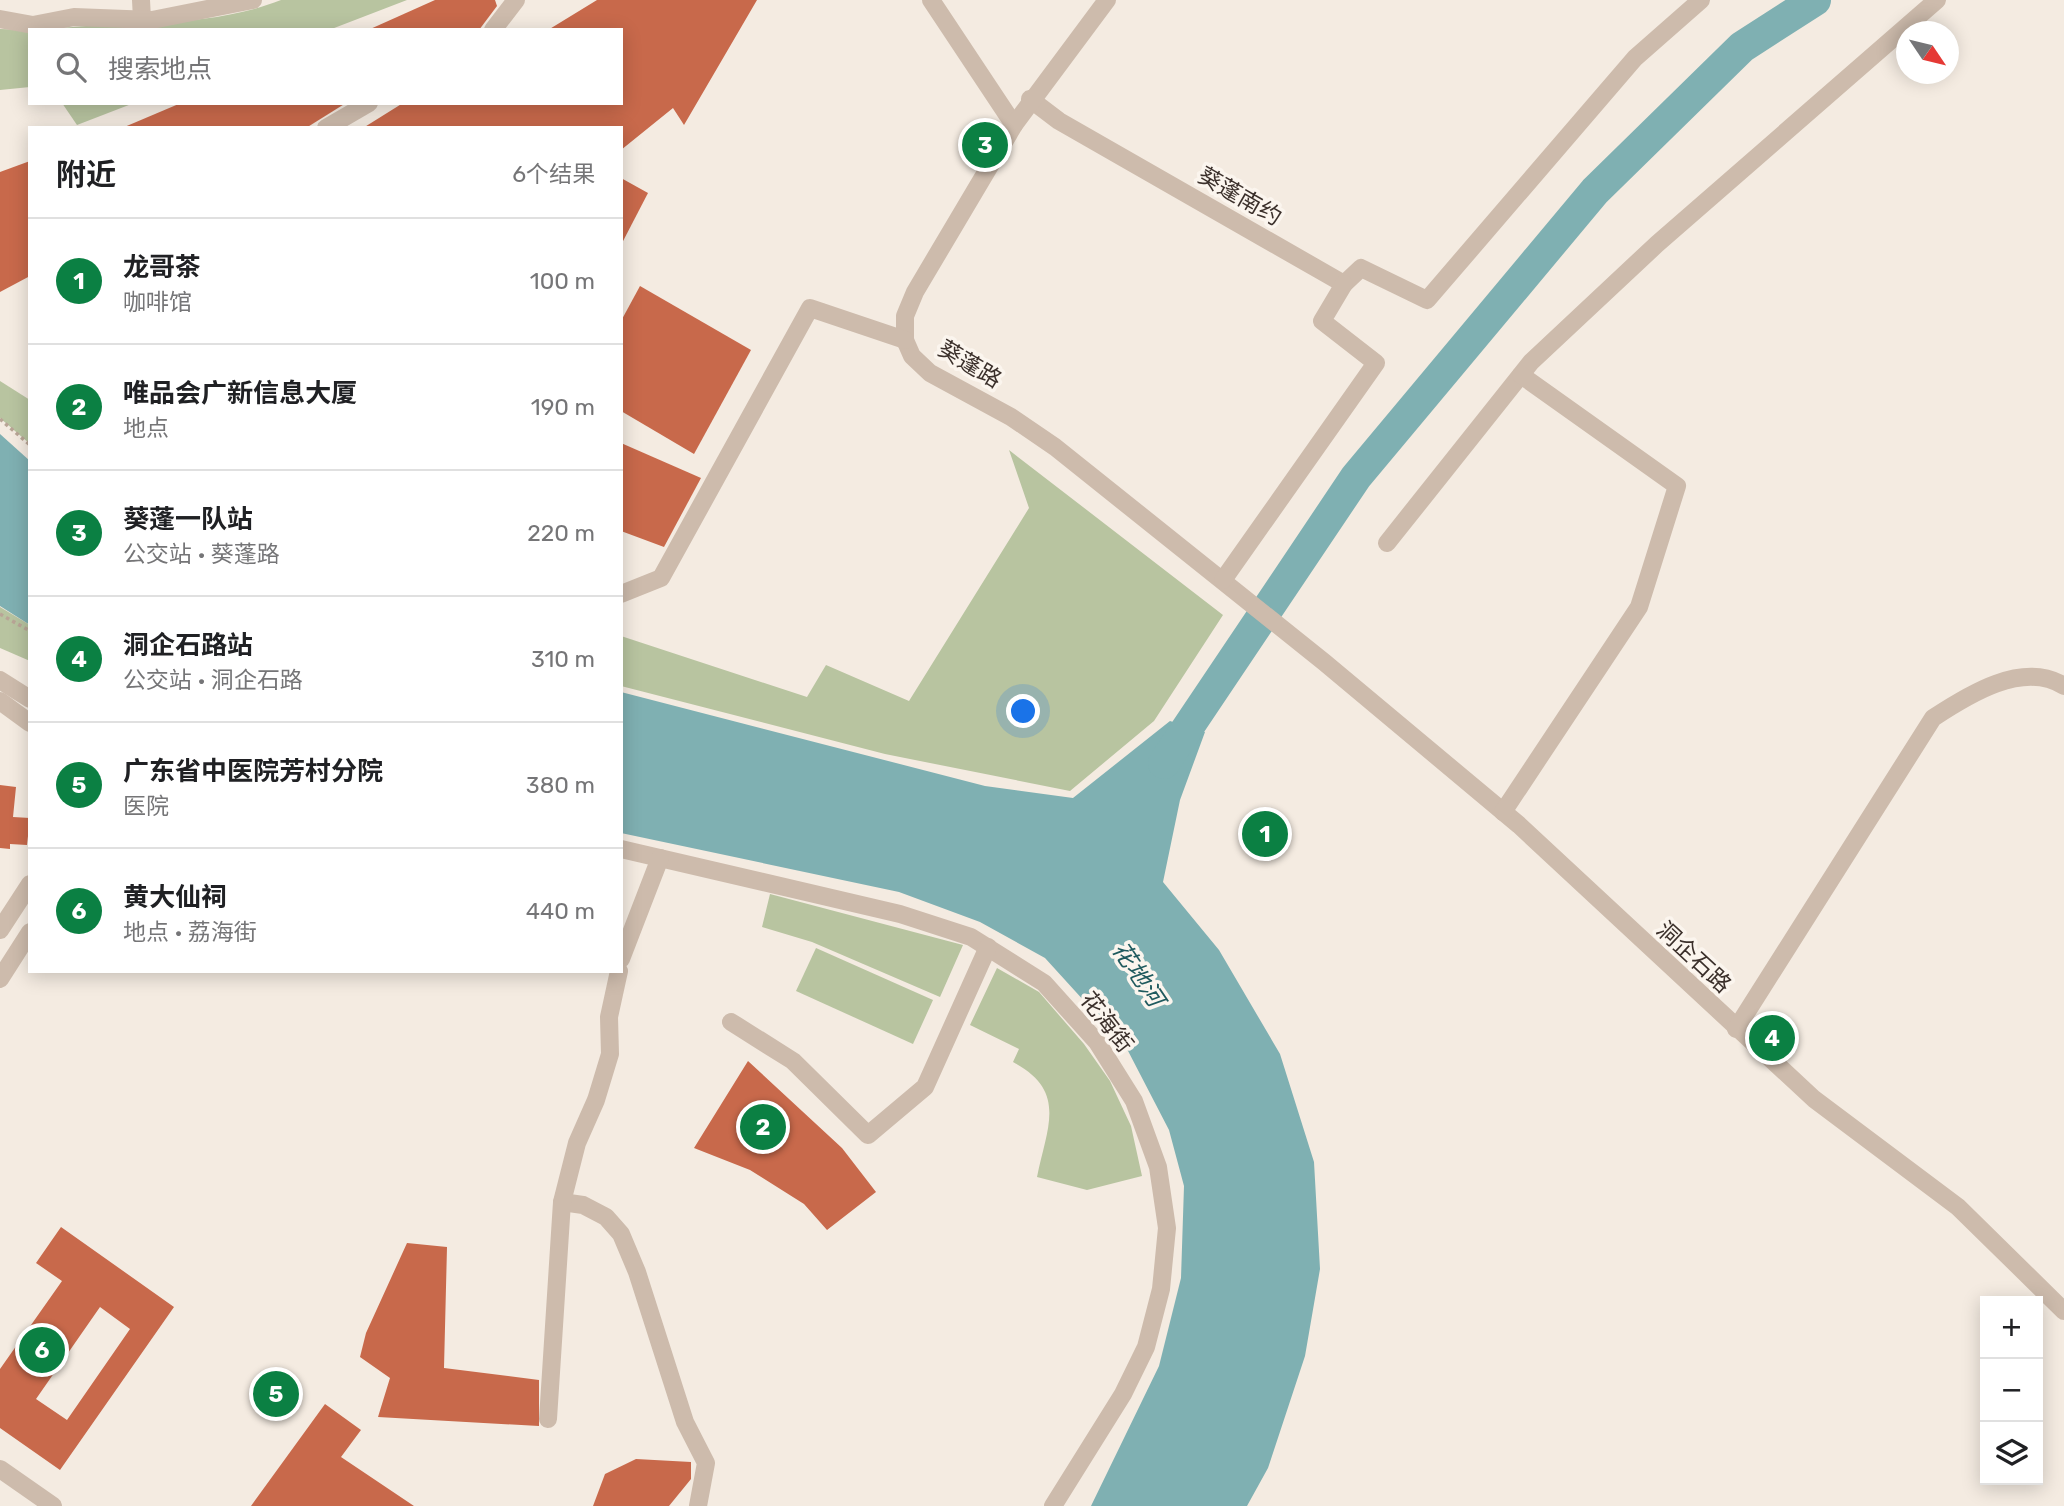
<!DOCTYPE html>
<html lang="zh">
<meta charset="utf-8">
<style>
:root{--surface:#fff;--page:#f2f2f2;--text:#202124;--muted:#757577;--line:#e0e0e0;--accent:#0b8043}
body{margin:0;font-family:Rubik,"Noto Sans SC",sans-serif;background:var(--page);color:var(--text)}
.controls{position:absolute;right:21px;bottom:21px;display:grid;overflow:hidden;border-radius:0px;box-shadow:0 4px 18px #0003}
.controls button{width:63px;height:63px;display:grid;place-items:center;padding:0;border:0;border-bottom:2px solid var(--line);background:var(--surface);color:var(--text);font:35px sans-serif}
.compass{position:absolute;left:1896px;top:21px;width:63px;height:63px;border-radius:50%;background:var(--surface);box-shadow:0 4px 18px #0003;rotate:125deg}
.you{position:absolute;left:1024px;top:712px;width:24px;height:24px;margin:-18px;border:5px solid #fff;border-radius:50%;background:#1a73e8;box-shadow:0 0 0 10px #1a73e833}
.badge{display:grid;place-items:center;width:46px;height:46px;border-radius:50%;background:var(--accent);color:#fff;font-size:23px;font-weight:700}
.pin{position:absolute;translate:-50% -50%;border:4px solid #fff;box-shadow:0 2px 7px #0006}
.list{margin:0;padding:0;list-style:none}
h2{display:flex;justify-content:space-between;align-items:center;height:91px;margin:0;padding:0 28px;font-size:30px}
h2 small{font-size:23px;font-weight:400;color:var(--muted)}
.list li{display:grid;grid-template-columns:46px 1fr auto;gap:21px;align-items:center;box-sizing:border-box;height:126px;padding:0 28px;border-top:2px solid var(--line)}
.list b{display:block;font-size:26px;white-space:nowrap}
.list p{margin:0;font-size:23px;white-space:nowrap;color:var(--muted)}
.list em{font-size:23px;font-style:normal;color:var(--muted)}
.icon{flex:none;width:38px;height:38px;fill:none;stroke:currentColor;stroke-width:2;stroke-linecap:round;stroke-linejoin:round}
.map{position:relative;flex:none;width:2064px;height:1506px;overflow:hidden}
.search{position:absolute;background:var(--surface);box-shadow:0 4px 18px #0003;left:28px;top:28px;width:595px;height:77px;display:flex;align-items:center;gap:18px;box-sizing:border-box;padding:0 24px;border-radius:0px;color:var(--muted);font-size:26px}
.panel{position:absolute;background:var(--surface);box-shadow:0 4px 18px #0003;left:28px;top:126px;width:595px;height:847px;border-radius:0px}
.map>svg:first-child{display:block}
.green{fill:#b8c4a0}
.water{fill:#7fb0b2}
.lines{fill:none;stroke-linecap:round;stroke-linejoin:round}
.river{stroke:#7fb0b2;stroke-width:32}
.building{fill:#c8694b;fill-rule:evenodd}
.path{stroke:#b9a596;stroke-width:3.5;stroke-dasharray:3.5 3.5;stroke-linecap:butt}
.minor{stroke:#cdbbac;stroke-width:18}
.labels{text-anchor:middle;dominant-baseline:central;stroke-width:7;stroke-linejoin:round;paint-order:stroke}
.street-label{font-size:23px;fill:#3b302b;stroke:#fbf5ee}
.water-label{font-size:24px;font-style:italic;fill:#1f5a5e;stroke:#fbf5ee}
</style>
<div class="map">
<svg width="2064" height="1506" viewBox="0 0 2064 1506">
<rect width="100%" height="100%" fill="#f4ebe1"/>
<g class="green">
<path d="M 281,0 L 407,0 L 329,30 L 43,30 C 122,19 205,30 281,0 Z"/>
<polygon points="0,29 30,30 30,87 0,90"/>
<polygon points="62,103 134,103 77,125"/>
<polygon points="0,381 30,400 30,444 0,418"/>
<polygon points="1009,450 1223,615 1154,721 1070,791 885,754 621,686 621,636 807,697 826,665 909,701 1029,508"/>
<polygon points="0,607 30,625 30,661 0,648"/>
<polygon points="770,894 963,945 940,997 812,942 762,927"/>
<polygon points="816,948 933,1000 913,1044 796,991"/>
<path d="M 997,968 L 1039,992 L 1084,1044 L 1110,1081 L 1131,1126 L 1142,1176 L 1087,1190 L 1037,1177 C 1047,1127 1068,1091 1013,1062 L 1019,1049 L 970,1025 Z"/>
</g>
<g class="water">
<polygon points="0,434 30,461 30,625 0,606"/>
<polygon points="621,692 985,786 1073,798 1170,721 1205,732 1180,800 1163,882 1219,950 1280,1054 1314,1162 1320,1269 1305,1356 1268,1468 1247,1506 1091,1506 1159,1366 1181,1278 1184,1186 1169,1130 1126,1047 1045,958 980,922 899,892 621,833"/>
</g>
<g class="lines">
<polyline class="river" points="1164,763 1356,477 1595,191 1742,47 1815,0"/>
</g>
<g class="building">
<polygon points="435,0 495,0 497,6 479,30 368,30"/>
<polygon points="597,0 757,0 684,125 673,108 621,150 621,128 363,128 403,103 621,103 621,30 548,30"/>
<polygon points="181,103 346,103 306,128 122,128"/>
<polygon points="30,161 30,276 0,292 0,172"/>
<polygon points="621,178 648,193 621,245"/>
<polygon points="640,286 751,350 694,454 621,411 621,321"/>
<polygon points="621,443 701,478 664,547 621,531"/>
<polygon points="0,785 16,787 13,817 30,818 27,845 10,844 10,849 0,848"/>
<polygon points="748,1061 842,1148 876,1192 827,1230 804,1204 750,1170 694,1148"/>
<path d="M 61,1227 L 174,1307 L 60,1470 L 0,1428 L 0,1369 L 62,1281 L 36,1263 ZM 100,1307 L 130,1329 L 67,1420 L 36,1399 Z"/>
<polygon points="407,1243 447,1247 444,1368 539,1380 539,1426 378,1417 390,1378 360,1357 366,1333"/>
<polygon points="325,1404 361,1430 341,1457 414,1506 251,1506"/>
<polygon points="636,1459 691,1462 691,1479 669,1506 593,1506 605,1474"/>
</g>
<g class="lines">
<g class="path">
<polyline points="0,419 30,445"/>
<polyline points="0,614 30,631"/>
</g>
<g class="minor">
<polyline points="141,0 142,19"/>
<polyline points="931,0 1014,125 915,292 905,316 905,340 912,356 930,373 1011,417 1055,447 1324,662 1519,825 1814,1099 1958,1207 2064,1311"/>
<polyline points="0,19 33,25 74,17 152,20 253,0"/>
<polyline points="493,30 516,0"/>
<polyline points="1030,99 1059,121 1344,284 1361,268 1427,300 1635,58 1701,0"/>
<polyline points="1014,125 1107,0"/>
<polyline points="326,128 369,103"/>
<polyline points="1387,543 1531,362 1657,244 1937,0"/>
<polyline points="1223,580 1376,363 1322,321 1344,284"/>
<polyline points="621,594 661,578 810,308 905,340"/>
<polyline points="0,680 30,699"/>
<polyline points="0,701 30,723"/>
<polyline points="1503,812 1639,607 1677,486 1521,375"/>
<polyline points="621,849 900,914 971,937 1044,983 1097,1042 1134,1101 1158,1167 1167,1228 1161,1289 1146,1347 1123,1394 1053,1506"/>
<polyline points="0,930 30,884"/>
<polyline points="621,959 660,858"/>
<polyline points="0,979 30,932"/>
<polyline points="731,1022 793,1061 868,1135 925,1087 988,947"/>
<path d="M 1736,1029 L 1933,718 C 1968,695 2023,660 2064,686"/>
<polyline points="562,1202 583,1205 606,1217 621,1234 637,1272 685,1422 706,1463 698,1506"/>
<polyline points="548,1419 562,1202 577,1143 596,1100 610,1054 609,1017 619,971"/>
<polyline points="0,1469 53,1506"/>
</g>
</g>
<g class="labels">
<g class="street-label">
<text transform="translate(1240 196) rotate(30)">葵蓬南约</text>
<text transform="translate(970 364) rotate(31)">葵蓬路</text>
<text transform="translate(1694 957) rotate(43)">洞企石路</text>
<text transform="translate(1107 1022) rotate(52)">花海街</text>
</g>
<g class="water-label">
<text transform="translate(1138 974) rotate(56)">花地河</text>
</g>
</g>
</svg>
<div class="controls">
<button>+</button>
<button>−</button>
<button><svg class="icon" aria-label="layers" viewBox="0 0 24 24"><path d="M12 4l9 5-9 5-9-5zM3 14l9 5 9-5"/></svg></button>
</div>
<svg class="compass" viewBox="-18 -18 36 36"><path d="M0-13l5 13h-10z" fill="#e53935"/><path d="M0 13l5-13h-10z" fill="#757577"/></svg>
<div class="you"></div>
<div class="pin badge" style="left:1265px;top:834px">1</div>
<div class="pin badge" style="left:763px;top:1127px">2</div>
<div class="pin badge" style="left:985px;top:145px">3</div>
<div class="pin badge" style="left:1772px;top:1038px">4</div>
<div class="pin badge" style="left:276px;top:1394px">5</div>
<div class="pin badge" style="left:42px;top:1350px">6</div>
<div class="search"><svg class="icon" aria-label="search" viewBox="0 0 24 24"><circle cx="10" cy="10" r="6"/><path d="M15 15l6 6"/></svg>搜索地点</div>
<section class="panel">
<h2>附近<small>6个结果</small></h2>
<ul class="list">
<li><span class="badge">1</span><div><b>龙哥茶</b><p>咖啡馆</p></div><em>100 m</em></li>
<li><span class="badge">2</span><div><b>唯品会广新信息大厦</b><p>地点</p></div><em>190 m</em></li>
<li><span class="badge">3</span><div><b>葵蓬一队站</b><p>公交站 · 葵蓬路</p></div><em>220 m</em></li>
<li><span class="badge">4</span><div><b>洞企石路站</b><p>公交站 · 洞企石路</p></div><em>310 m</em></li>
<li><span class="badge">5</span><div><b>广东省中医院芳村分院</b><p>医院</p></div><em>380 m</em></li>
<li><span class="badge">6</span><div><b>黄大仙祠</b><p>地点 · 荔海街</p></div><em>440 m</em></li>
</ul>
</section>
</div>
